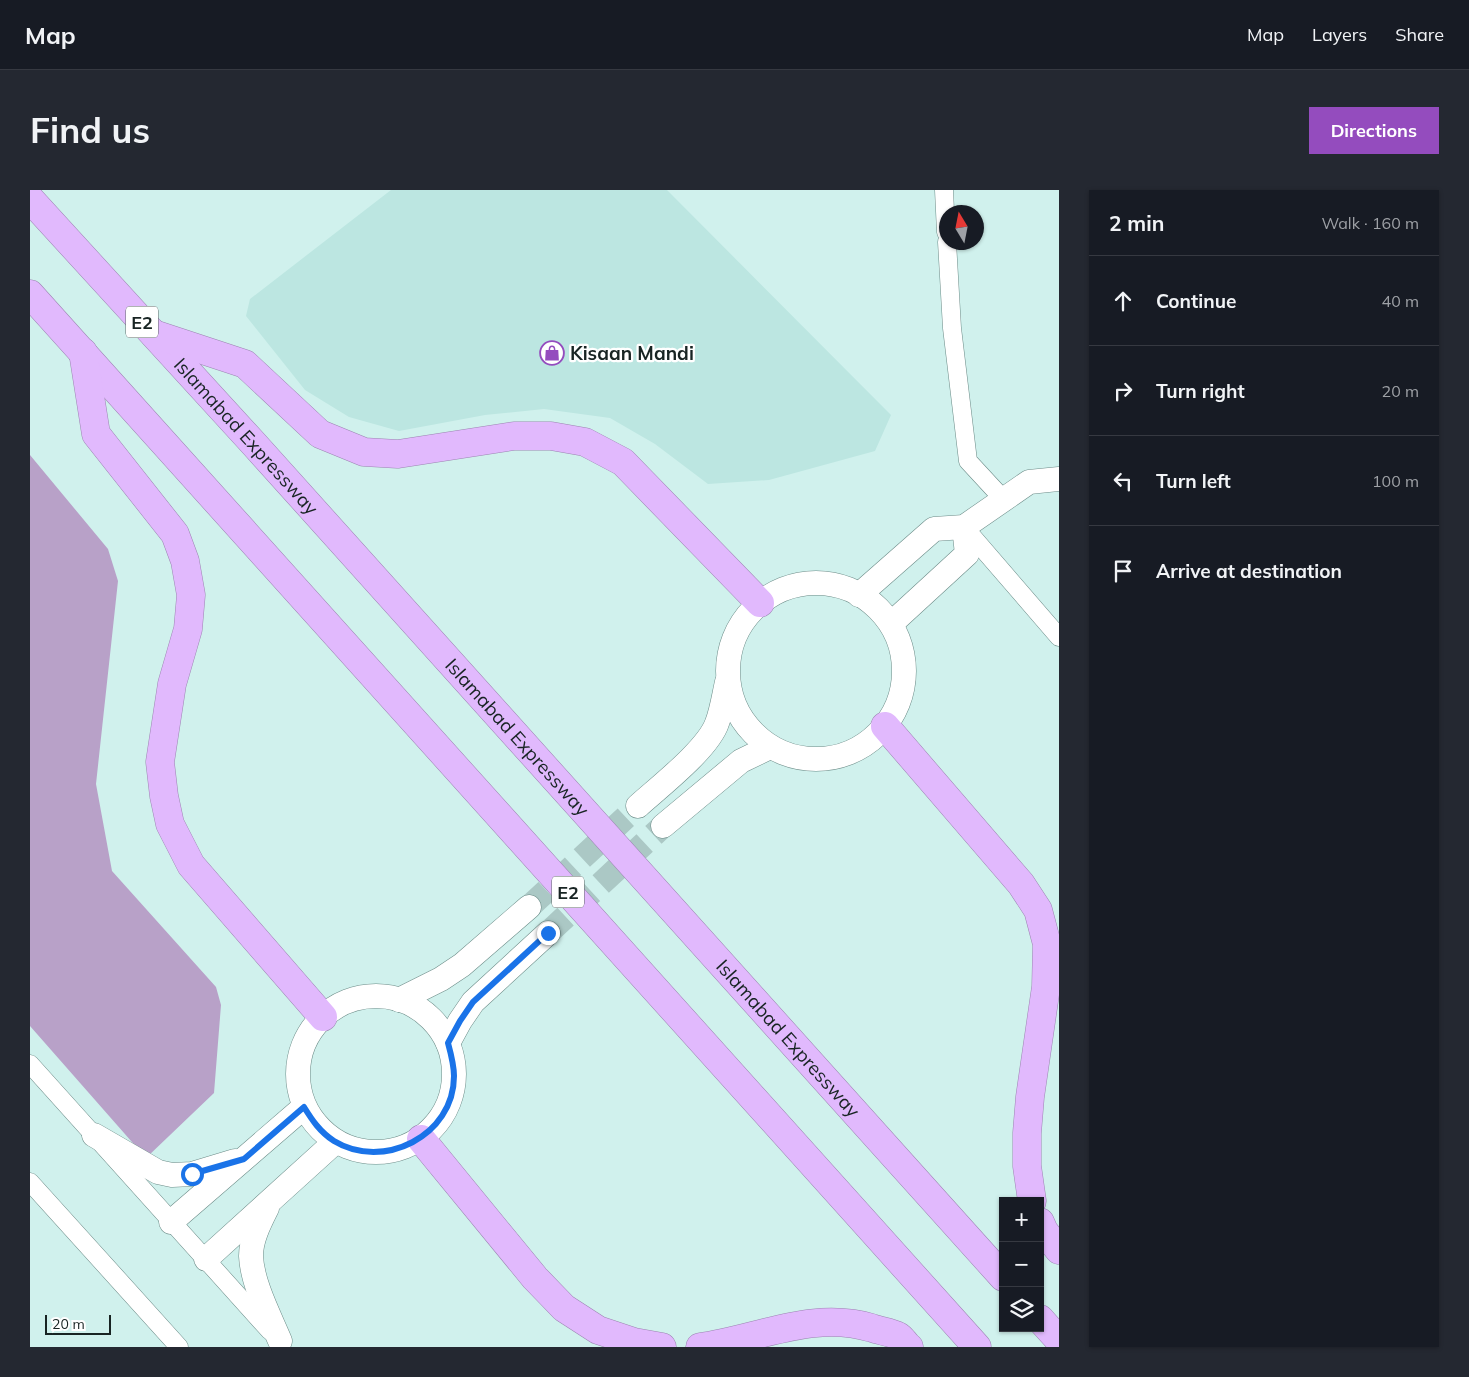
<!DOCTYPE html>
<meta charset="utf-8">
<style>
:root{--surface:#171b24;--page:#242831;--text:#f1f3f6;--muted:#9ea1a6;--line:#363941;--accent:#944cbe}
body{margin:0;font-family:Mulish,sans-serif;background:var(--page);color:var(--text)}
.controls{position:absolute;right:15px;bottom:15px;display:grid;overflow:hidden;border-radius:0px;box-shadow:0 1px 4px #0004}
.controls button{width:45px;height:45px;display:grid;place-items:center;padding:0;border:0;border-bottom:1px solid var(--line);background:var(--surface);color:var(--text);font:25px sans-serif}
.compass{position:absolute;left:909px;top:15px;width:45px;height:45px;border-radius:50%;background:var(--surface);box-shadow:0 1px 4px #0004;rotate:350deg}
.scale{position:absolute;left:15px;bottom:12px;width:66px;box-sizing:border-box;padding-left:5px;border:2px solid #182423;border-top:0;font-size:14px;line-height:18px;white-space:nowrap;color:#182423;-webkit-text-stroke:4px #fff;paint-order:stroke}
.stop{position:absolute;width:15px;height:15px;margin:-11px;border:4px solid #1a73e8;border-radius:50%;background:#fff}
.stop.end{background:#1a73e8;border-color:#fff;box-shadow:0 1px 5px #0008}
.list{margin:0;padding:0;list-style:none}
h2{display:flex;justify-content:space-between;align-items:center;height:65px;margin:0;padding:0 20px;font-size:21px}
h2 small{font-size:16px;font-weight:400;color:var(--muted)}
.list li{display:grid;grid-template-columns:32px 1fr auto;gap:15px;align-items:center;box-sizing:border-box;height:90px;padding:0 20px;border-top:1px solid var(--line)}
.list b{display:block;font-size:19px;white-space:nowrap}
.list em{font-size:16px;font-style:normal;color:var(--muted)}
.icon{flex:none;width:28px;height:28px;fill:none;stroke:currentColor;stroke-width:2;stroke-linecap:round;stroke-linejoin:round}
.map{position:relative;flex:none;width:1029px;height:1157px;overflow:hidden;border-radius:0px}
header{display:flex;align-items:center;gap:30px;box-sizing:border-box;height:70px;padding:0 25px;background:var(--surface);border-bottom:1px solid var(--line)}
header strong{font-size:24px}
nav{display:flex;gap:28px;margin-inline-start:auto;font-size:18px}
.intro{display:flex;align-items:center;justify-content:space-between;box-sizing:border-box;height:120px;padding:0 30px}
h1{margin:0;font-size:35px}
.button{padding:12px 22px;border-radius:0px;background:var(--accent);color:#fff;font-size:18px;font-weight:700}
main{display:flex;gap:30px;padding:0 30px}
aside{flex:1;background:var(--surface);border-radius:0px;box-shadow:0 1px 4px #0004}
.map>svg:first-child{display:block}
.built{fill:#bce6e1}
.forest{fill:#b8a1c8}
.lines{fill:none;stroke-linecap:round;stroke-linejoin:round}
.secondary-tunnel{stroke:#abc8c5;stroke-width:24;stroke-dasharray:24 12;stroke-linecap:butt}
.street-casing{stroke:#6c8c88;stroke-width:19}
.secondary-casing{stroke:#6c8c88;stroke-width:25}
.highway-casing{stroke:#9b85b1;stroke-width:29}
.street{stroke:#fff;stroke-width:18}
.secondary{stroke:#fff;stroke-width:24}
.highway{stroke:#e1b9fd;stroke-width:28}
.route{stroke:#1a73e8;stroke-width:6}
.labels{text-anchor:middle;dominant-baseline:central;stroke-width:4.5;stroke-linejoin:round;paint-order:stroke}
.shield{fill:#fff;stroke:#5d6665;stroke-width:1}
.shield-label{font-size:18px;font-weight:bold;fill:#182423}
.poi-label{font-size:19px;font-weight:bold;fill:#182423;stroke:#fff;text-anchor:start}
.street-label{font-size:19px;fill:#182423;stroke:#fff}
</style>
<header>
<strong>Map</strong>
<nav><a>Map</a><a>Layers</a><a>Share</a></nav>
</header>
<div class="intro"><h1>Find us</h1><a class="button">Directions</a></div>
<main>
<div class="map">
<svg width="1029" height="1157" viewBox="0 0 1029 1157">
<rect width="100%" height="100%" fill="#d0f1ed"/>
<polygon class="built" points="361,0 637,0 861,225 845,261 739,290 678,294 625,254 580,228 514,219 455,225 369,241 319,227 275,200 216,126 220,109"/>
<polygon class="forest" points="0,265 78,359 88,391 66,594 82,681 186,797 191,815 184,903 116,968 0,836"/>
<g class="lines">
<g class="secondary-tunnel">
<polyline points="499,717 608,616"/>
<polyline points="518,743 633,636"/>
</g>
<g class="street-casing">
<g id="street">
<polyline points="914,0 916,42"/>
<polyline points="917,52 922,138 938,271 974,310"/>
<polyline points="934,337 1029,447"/>
<polyline points="0,874 240,1141"/>
<polyline points="0,992 149,1157"/>
</g>
</g>
<g class="secondary-casing">
<g id="secondary">
<circle cx="786" cy="481" r="88"/>
<polyline points="829,405 904,339 934,337 999,292 1029,289"/>
<polyline points="863,432 937,364 934,337"/>
<path d="M 608,616 C 629,597 678,559 687,533 C 692,520 694,505 697,492"/>
<polyline points="633,636 711,571 740,557"/>
<circle cx="346" cy="884" r="78"/>
<polyline points="369,810 411,789 432,775 499,717"/>
<polyline points="418,853 430,831 443,812 518,743"/>
<polyline points="64,945 128,982 142,985 162,984 205,971"/>
<path d="M 237,1018 C 230,1032 221,1049 221,1066 C 222,1093 240,1127 250,1151"/>
<polyline points="141,1032 274,917"/>
<polyline points="176,1069 305,952"/>
</g>
</g>
<g class="highway-casing">
<g id="highway">
<path id="s1" d="M 0,9 L 224,254 L 973,1087"/>
<polyline points="0,104 947,1157"/>
<polyline points="124,144 215,174 290,244 334,262 368,264 484,246 521,246 555,252 593,272 730,413"/>
<polyline points="53,162 66,244 145,344 155,371 161,405 158,439 142,494 130,572 134,606 140,634 161,675 293,827"/>
<polyline points="855,536 991,694 1008,720 1017,754 1016,797 1000,907 997,943 997,976 1002,1011"/>
<polyline points="391,949 505,1088 534,1118 568,1140 604,1152 632,1157"/>
<polyline points="1010,1032 1014,1041 1029,1060"/>
<polyline points="1010,1129 1029,1150"/>
<path d="M 670,1157 C 728,1149 783,1120 842,1138 C 850,1141 861,1142 868,1146 C 872,1148 875,1154 879,1157"/>
</g>
</g>
<use href="#street" class="street"/>
<use href="#secondary" class="secondary"/>
<use href="#highway" class="highway"/>
</g>
<g class="lines">
<path class="route" d="M 162,984 L 214,969 L 274,917 C 282,930 290,942 304,951 C 353,981 424,946 424,886 C 424,875 421,864 418,853 L 430,831 L 443,812 L 518,743"/>
</g>
<defs>
<g id="shop-ring" transform="scale(1.25)"><circle r="9.5" fill="#fff" stroke="#944cbe" stroke-width="1.5"/><path d="M-5-2.5h2.3a2.7 3.5 0 0 1 5.4 0H5L5.5 6h-11ZM-1.5-2.5h3a1.5 2.3 0 0 0-3 0Z" fill="#944cbe"/></g>
</defs>
<g fill-rule="evenodd">
<use href="#shop-ring" x="522" y="163"/>
</g>
<g class="labels">
<g class="shield">
<rect x="96" y="116.5" width="32" height="31" rx="4"/>
<rect x="522" y="686.5" width="32" height="31" rx="4"/>
</g>
<g class="shield-label">
<text x="112" y="132">E2</text>
<text x="538" y="702">E2</text>
</g>
<g class="poi-label">
<text x="540" y="163">Kisaan Mandi</text>
</g>
<g class="street-label">
<text stroke="none"><textPath href="#s1" startOffset="321">Islamabad Expressway</textPath></text>
<text stroke="none"><textPath href="#s1" startOffset="726">Islamabad Expressway</textPath></text>
<text stroke="none"><textPath href="#s1" startOffset="1131">Islamabad Expressway</textPath></text>
</g>
</g>
</svg>
<div class="controls">
<button>+</button>
<button>−</button>
<button><svg class="icon" aria-label="layers" viewBox="0 0 24 24"><path d="M12 4l9 5-9 5-9-5zM3 14l9 5 9-5"/></svg></button>
</div>
<svg class="compass" viewBox="-18 -18 36 36"><path d="M0-13l5 13h-10z" fill="#e53935"/><path d="M0 13l5-13h-10z" fill="#9ea1a6"/></svg>
<div class="scale">20 m</div>
<div class="stop" style="left:162px;top:984px"></div>
<div class="stop end" style="left:518px;top:743px"></div>
</div>
<aside>
<h2>2 min<small>Walk · 160 m</small></h2>
<ul class="list">
<li><svg class="icon" aria-label="ahead" viewBox="0 0 24 24"><path d="M12 20V5M6 11l6-6 6 6"/></svg><div><b>Continue</b></div><em>40 m</em></li>
<li><svg class="icon" aria-label="right" viewBox="0 0 24 24"><path d="M7 20v-9h11M14 6l5 5-5 5"/></svg><div><b>Turn right</b></div><em>20 m</em></li>
<li><svg class="icon" aria-label="left" viewBox="0 0 24 24"><path d="M17 20v-9H6M10 6l-5 5 5 5"/></svg><div><b>Turn left</b></div><em>100 m</em></li>
<li><svg class="icon" aria-label="arrive" viewBox="0 0 24 24"><path d="M6 21V4h12l-3 4 3 4H6"/></svg><div><b>Arrive at destination</b></div></li>
</ul>
</aside>
</main>
